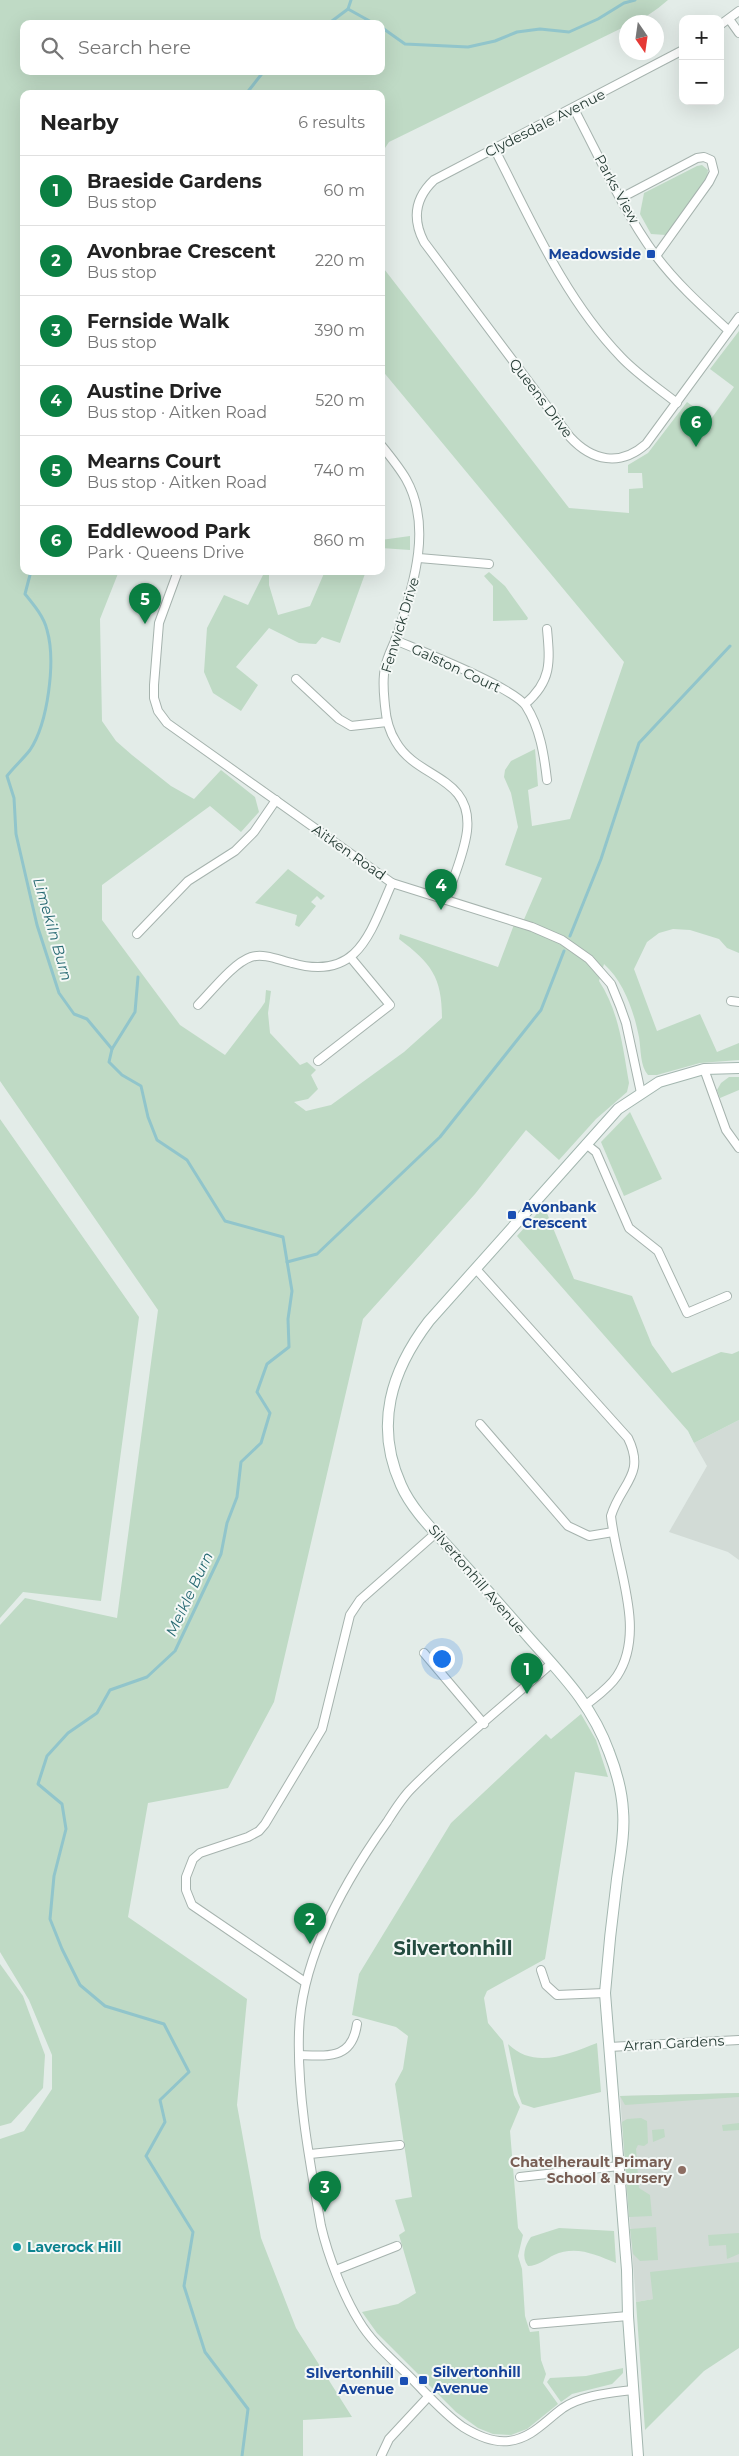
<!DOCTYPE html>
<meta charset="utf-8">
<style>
:root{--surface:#fff;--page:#f6f6f6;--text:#222;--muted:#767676;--line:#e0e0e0;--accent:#0b8043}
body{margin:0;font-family:Montserrat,sans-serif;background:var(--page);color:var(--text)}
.controls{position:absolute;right:15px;top:15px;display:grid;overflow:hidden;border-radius:10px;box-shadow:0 5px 20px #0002}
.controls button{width:45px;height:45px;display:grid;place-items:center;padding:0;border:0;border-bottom:1px solid var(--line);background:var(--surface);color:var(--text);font:25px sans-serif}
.compass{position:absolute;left:619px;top:15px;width:45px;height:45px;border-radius:50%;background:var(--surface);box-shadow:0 5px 20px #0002;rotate:167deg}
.you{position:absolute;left:441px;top:1658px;width:18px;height:18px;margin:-12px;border:4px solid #fff;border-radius:50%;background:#1a73e8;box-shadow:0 0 0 8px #1a73e833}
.badge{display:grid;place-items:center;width:32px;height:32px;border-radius:50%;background:var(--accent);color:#fff;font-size:16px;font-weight:700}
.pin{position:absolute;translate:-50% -41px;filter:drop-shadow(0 1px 2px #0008)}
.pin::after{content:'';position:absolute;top:26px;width:18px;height:15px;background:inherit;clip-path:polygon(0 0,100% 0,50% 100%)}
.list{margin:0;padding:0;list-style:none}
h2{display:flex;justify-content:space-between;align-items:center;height:65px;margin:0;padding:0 20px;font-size:21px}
h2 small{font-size:16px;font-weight:400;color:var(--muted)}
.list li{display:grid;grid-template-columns:32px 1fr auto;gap:15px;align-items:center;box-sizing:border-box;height:70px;padding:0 20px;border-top:1px solid var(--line)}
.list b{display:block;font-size:19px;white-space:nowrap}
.list p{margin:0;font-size:16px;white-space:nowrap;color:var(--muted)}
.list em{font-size:16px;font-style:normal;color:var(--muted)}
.icon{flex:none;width:28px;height:28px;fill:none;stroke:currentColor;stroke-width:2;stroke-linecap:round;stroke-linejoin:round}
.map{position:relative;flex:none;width:739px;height:2456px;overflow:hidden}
.search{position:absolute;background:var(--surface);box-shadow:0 5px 20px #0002;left:20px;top:20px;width:365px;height:55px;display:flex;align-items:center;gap:12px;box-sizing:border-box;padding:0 18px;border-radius:10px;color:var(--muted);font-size:19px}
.panel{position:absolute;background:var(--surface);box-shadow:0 5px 20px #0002;left:20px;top:90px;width:365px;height:485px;border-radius:10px}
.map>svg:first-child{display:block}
.built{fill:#d2dbd6}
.green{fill:#bfdac5;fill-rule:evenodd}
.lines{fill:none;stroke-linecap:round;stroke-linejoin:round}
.stream{stroke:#91c5cb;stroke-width:3}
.street-casing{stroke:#a6b3ae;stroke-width:10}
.secondary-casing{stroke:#a3b6af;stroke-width:12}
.street{stroke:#fff;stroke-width:8}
.secondary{stroke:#fff;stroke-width:10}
.transit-dot{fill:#1a4fb4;stroke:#f4f8f6;stroke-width:2}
.education-dot{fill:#8d6e63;stroke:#f4f8f6;stroke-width:2}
.culture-dot{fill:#0f9aa8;stroke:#f4f8f6;stroke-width:2}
.labels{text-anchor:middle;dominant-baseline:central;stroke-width:4;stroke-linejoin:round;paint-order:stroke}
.street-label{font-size:14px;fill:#253b34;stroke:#f4f8f6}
.transit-label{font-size:14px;font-weight:bold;fill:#164399;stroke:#f4f8f6;text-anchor:end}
.education-label{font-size:14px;font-weight:bold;fill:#785e54;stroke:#f4f8f6;text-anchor:end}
.culture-label{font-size:14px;font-weight:bold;fill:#0d838f;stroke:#f4f8f6;text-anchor:start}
.water-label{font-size:15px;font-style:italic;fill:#256871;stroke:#f4f8f6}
.district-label{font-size:19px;font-weight:bold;fill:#234b3f;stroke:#f4f8f6}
</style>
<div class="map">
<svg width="739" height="2456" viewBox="0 0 739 2456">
<rect width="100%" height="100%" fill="#e3ece8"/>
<g class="built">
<polygon points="739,1420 739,1560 728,1552 669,1532 707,1466 694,1443"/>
<polygon points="739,2093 739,2262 653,2299 636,2302 620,2096"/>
</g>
<g class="green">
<path d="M 0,0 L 668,0 C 656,10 642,22 626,22 L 626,26 L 389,142 L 381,154 L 381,94 L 24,94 L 24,571 L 119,571 L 100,619 L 102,721 L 116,741 L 132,755 L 171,786 L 194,799 L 221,770 L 255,797 L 259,812 L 241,832 L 210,806 L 102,885 L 102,920 L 180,1025 L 225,1055 L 261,1008 L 265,1002 L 266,990 L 271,991 L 268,1013 L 270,1033 L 300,1065 L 307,1062 L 316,1070 L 311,1075 L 318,1089 L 308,1099 L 294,1102 L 306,1111 L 331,1105 L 404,1052 L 442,1018 C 442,977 431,963 399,939 L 400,934 L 498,967 L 515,922 L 522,924 L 542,878 L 505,865 L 518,827 L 511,793 L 504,777 L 505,770 L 511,761 L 535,749 L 538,786 L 528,790 L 532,826 L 570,819 L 624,662 L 381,369 L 381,265 L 569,508 L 629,513 L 629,489 L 643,488 L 642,473 L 628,473 L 628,465 L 648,453 L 687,402 L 711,419 L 734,387 L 710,369 L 739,331 L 739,953 L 727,948 L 719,939 L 690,930 L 673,929 L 659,933 L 647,942 L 634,969 L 657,1031 L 700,1014 L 717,1052 L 739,1043 L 739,1060 L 700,1063 L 657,1075 L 648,1075 C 640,1066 641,1049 639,1037 C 634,1012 624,982 604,964 L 599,981 C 619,1011 623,1048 629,1083 L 627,1092 L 596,1119 L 559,1160 L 526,1130 L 475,1194 L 363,1319 L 274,1702 L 228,1788 L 148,1803 L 128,1917 L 247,1999 L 237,2105 L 261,2238 L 296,2328 L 352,2417 L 303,2420 L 303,2456 L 0,2456 L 0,2139 L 24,2131 L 52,2089 L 52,2055 L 29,2000 L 0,1952 L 0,1625 L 25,1598 L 117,1618 L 158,1310 L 0,1081 ZM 24,24 L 381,24 L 381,71 L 24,71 Z"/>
<polygon points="702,165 708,170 707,179 666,235 651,234 640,214 644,193 697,166"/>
<polygon points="410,536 410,550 381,548 381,540"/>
<polygon points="325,571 366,571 340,643 322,637 316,644 299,643 269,628 236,667 258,685 241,711 213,693 204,672 207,628 224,595 248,605 264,573 269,575 269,585 278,615 310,606"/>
<polygon points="489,572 505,586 528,618 527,620 493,621 493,586 484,576"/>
<polygon points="288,869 325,896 321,900 317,896 311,902 316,906 299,927 295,925 297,915 255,903"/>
<polygon points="729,1077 739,1077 739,1090 720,1098 717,1090 721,1083"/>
<polygon points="630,1112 662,1179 624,1196 601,1142"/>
<polygon points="0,1119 139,1317 101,1601 23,1592 0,1618"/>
<polygon points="544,1206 574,1279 632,1296 652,1345 672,1373 721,1352 732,1354 739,1351 739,1420 694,1443 688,1431 517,1236"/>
<polygon points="581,1714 596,1740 608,1777 575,1772 545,1959 487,1991 484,1998 488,2023 503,2041 514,2095 520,2107 510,2131 518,2228 523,2235 518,2256 522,2269 525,2316 530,2332 539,2331 541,2360 546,2374 543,2383 558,2404 527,2429 511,2435 493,2434 478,2428 456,2412 377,2333 362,2312 398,2304 416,2293 399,2235 405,2231 395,2200 412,2197 395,2084 403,2069 408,2036 396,2027 352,2015 359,1974 451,1823 546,1734 551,1739"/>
<polygon points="0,1964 23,1996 45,2055 43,2088 11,2123 0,2126"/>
<path d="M 597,2043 L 601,2092 L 534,2108 L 522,2104 L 518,2093 L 508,2044 C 535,2070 568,2054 597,2043 Z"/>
<polygon points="739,2093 739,2097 625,2105 620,2096"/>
<polygon points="641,2118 647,2121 648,2143 644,2146 638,2145 636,2149 639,2188 650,2195 652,2216 629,2217 622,2122 627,2119"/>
<polygon points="739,2123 739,2130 723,2131 722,2125"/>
<polygon points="664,2129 665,2137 653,2142 652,2130"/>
<polygon points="656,2227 658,2260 640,2261 633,2254 630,2229"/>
<path d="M 559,2228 L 614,2231 L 616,2263 C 596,2255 576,2245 554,2255 C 546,2259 538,2266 528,2266 C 521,2257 525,2245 531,2237 Z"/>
<polygon points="739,2233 739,2254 727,2259 726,2245 709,2246 708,2235"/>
<polygon points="739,2262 739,2348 704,2371 645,2430 636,2302 653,2299 650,2272"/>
<polygon points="623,2368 623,2373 612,2384 572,2394 561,2402 547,2382 550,2378 586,2376"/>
</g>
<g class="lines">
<g class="stream">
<polyline points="348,9 375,24"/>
<polyline points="328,24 348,9 351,0"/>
<polyline points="381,27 405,44 468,47 495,41 517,32 540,29 569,32 598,19 624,3 635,0"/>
<polyline points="246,94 264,71"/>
<path d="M 31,571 L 25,594 C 34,605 44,617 47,630 C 56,661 48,723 30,750 C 23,759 14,767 7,776 L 14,798 L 16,834 L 37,925 L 59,993 L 74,1014 L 87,1019 L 112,1049 L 109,1062 L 122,1075 L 141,1086 L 148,1117 L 157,1140 L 187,1160 L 225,1221 L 283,1237 L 292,1291 L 288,1319 L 289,1347 L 267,1364 L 257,1392 L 270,1413 L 261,1443 L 241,1462 L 237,1497 L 227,1523 L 221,1554 L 175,1651 L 147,1677 L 110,1690 L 97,1713 L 68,1733 L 47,1756 L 38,1784 L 62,1804 L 66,1829 L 54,1876 L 50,1919 L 62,1949 L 80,1985 L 105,2006 L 164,2024 L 189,2072 L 160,2100 L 165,2122 L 146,2156 L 193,2232 L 184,2286 L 205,2352 L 248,2409 L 242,2456"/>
<polyline points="570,936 601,859 639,743 730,646"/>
<polyline points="112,1049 135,1012 138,977"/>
<polyline points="287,1262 317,1254 440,1137 541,1010 564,951"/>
</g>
<g class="street-casing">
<g id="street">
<polyline points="729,19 739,33"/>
<polyline points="720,25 739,11"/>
<path d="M 683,50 L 434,180 C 415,198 412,219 424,242 L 570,437 C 592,461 620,467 646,444 L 739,317"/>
<path d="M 574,109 C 600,158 623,211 656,256 C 677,284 703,307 728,330"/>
<path d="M 494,148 C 531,220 564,298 621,357 C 637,374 658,388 677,403"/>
<polyline points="621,198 697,158 704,157 711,160 714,172 709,182 656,256"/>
<path d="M 381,445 C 390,456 399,467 406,479 C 433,527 413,585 398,633 C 394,645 387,656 385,668 C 382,681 384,694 385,706 C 386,719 389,731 396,742 C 417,779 473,776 467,831 C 464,855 453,878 446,900"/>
<polyline points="419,558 489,564"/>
<polyline points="178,571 159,623 154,685 154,698 158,711 167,723 392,883 532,927 562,940 589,959 611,984 620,1006 626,1023 641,1093"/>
<path d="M 395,640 C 421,651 513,687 526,706 C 540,728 544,754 547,780"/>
<polyline points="296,679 339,719 351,726 387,722"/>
<path d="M 525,704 C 552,681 550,662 547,629"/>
<polyline points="137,934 188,881 235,851 254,832 276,800"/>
<polyline points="731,1001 739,1002"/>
<path d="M 198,1005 C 211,992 233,963 251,957 C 264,953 279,960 292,963 C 358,982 370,933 392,883"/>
<polyline points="318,1061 390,1005 351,958"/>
<polyline points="704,1069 726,1130 739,1148"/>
<polyline points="586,1144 596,1152 629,1228 658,1251 687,1313 727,1296"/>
<path d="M 476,1269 L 628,1438 C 646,1475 621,1483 611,1516 C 616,1566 647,1631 617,1676 C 609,1688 597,1696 586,1705"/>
<polyline points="480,1424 568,1526 589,1536 613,1532"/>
<polyline points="424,1653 484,1724"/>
<path d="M 552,1663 C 506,1704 454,1745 411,1789 C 402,1798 394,1811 387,1822 C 345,1881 301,1957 299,2032 C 297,2096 310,2163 321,2226 C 328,2256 343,2295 359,2321 C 372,2343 393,2360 410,2377 C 427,2394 443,2413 463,2427 C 476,2435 493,2443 509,2441 C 532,2438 545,2421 563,2408 C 583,2395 610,2393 632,2390"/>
<polyline points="541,1970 546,1985 557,1995 605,1993"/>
<polyline points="305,1982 192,1905 186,1890 186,1877 193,1859 200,1853 248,1837 259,1831 265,1824 322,1729 350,1615 360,1600 436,1533"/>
<polyline points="609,2047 739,2040"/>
<path d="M 299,2055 C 330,2056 352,2059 357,2024"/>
<polyline points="310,2154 400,2145"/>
<polyline points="520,2177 619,2166"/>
<polyline points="336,2270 397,2246"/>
<polyline points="534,2324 628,2316"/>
<polyline points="381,2456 389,2439 429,2396"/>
</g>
</g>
<g class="secondary-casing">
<path id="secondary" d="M 638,2456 L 628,2316 L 627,2270 L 605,1993 C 608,1955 612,1917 617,1879 C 620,1857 625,1833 623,1811 C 622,1791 616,1770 609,1752 C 592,1705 563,1676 531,1640 C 505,1610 479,1581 452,1551 C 434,1531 412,1510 401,1485 C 374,1425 391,1371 429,1321 L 618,1109 L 659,1082 L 704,1069 L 739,1068"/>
</g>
<use href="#street" class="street"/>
<use href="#secondary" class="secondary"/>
</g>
<g class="transit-dot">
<rect x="646" y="249" width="10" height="10" rx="2.5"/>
<rect x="507" y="1210" width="10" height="10" rx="2.5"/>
<rect x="418" y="2375" width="10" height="10" rx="2.5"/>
<rect x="399" y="2376" width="10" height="10" rx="2.5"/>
</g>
<circle class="education-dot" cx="682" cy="2170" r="5"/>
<circle class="culture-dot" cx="17" cy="2247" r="5"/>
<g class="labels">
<g class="street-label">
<text transform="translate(545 123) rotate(-27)">Clydesdale Avenue</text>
<text transform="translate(617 189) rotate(61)">Parks View</text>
<text transform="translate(541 398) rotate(53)">Queens Drive</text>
<text transform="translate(400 625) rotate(-73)">Fenwick Drive</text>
<text transform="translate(456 668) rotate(25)">Galston Court</text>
<text transform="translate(349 852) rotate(35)">Aitken Road</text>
<text transform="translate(477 1579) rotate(49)">Silvertonhill Avenue</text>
<text transform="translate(674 2043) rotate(-3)">Arran Gardens</text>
</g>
<g class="transit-label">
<text x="641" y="254">Meadowside</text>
<text x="522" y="1207" text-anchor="start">Avonbank<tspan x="522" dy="16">Crescent</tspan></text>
<text x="433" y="2372" text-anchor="start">Silvertonhill<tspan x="433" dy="16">Avenue</tspan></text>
<text x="394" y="2373">SIlvertonhill<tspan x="394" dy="16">Avenue</tspan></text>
</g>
<g class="education-label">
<text x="672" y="2162">Chatelherault Primary<tspan x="672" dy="16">School &amp; Nursery</tspan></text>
</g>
<g class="culture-label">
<text x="27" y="2247">Laverock Hill</text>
</g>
<g class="water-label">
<text transform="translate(53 929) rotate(74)">Limekiln Burn</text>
<text transform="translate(189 1594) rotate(-65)">Meikle Burn</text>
</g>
<g class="district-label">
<text x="453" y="1948">Silvertonhill</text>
</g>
</g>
</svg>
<div class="controls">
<button>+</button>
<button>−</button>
</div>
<svg class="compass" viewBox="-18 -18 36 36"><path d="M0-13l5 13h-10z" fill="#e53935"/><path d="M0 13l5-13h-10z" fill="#767676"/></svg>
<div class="you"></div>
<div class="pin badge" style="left:527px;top:1694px">1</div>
<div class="pin badge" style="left:310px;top:1944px">2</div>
<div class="pin badge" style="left:325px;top:2212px">3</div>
<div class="pin badge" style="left:441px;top:910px">4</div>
<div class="pin badge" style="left:145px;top:624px">5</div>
<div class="pin badge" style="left:696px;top:447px">6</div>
<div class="search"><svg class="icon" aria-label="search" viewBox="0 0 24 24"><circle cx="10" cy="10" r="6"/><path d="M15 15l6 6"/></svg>Search here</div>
<section class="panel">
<h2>Nearby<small>6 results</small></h2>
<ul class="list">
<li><span class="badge">1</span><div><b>Braeside Gardens</b><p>Bus stop</p></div><em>60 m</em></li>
<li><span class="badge">2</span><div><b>Avonbrae Crescent</b><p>Bus stop</p></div><em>220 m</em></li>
<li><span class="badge">3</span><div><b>Fernside Walk</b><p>Bus stop</p></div><em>390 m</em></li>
<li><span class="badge">4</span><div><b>Austine Drive</b><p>Bus stop · Aitken Road</p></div><em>520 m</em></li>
<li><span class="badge">5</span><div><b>Mearns Court</b><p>Bus stop · Aitken Road</p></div><em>740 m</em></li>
<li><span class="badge">6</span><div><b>Eddlewood Park</b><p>Park · Queens Drive</p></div><em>860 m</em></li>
</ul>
</section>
</div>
